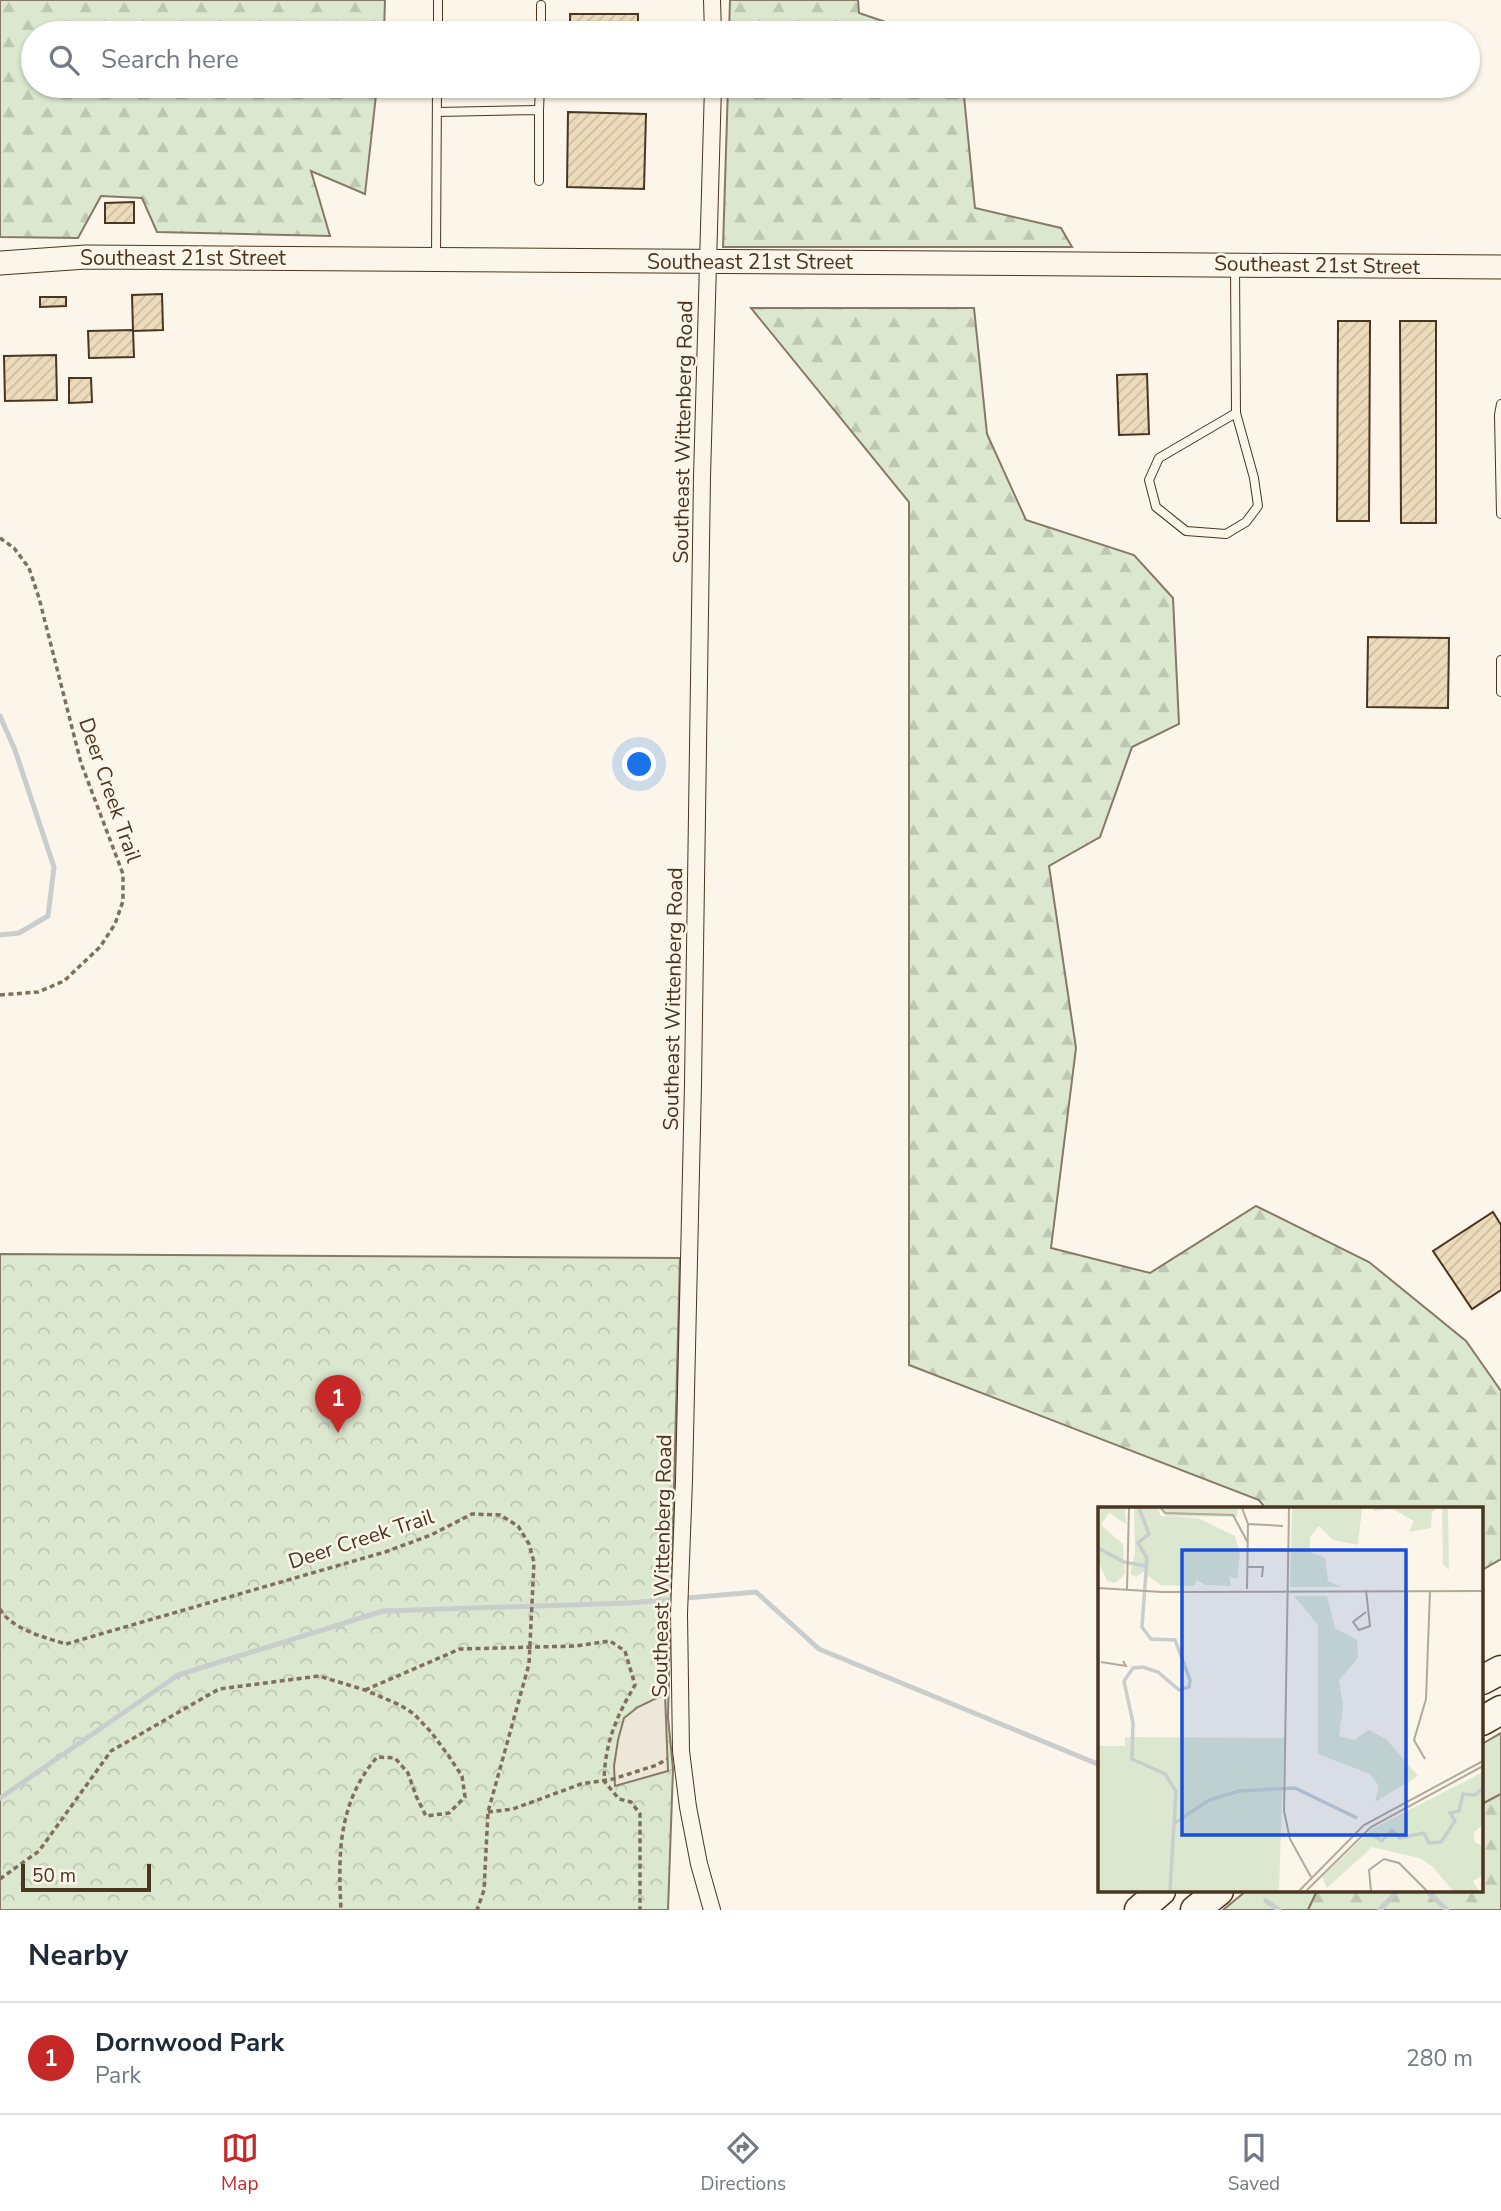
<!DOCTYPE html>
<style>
:root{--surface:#fff;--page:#f2f2f3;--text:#1f2937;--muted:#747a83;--line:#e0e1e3;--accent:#c62828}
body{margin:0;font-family:"Nunito Sans",sans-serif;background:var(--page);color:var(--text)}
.scale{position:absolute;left:21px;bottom:18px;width:130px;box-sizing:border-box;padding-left:7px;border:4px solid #4a3520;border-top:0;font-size:19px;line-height:24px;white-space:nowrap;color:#4a3520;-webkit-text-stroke:5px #fbf6e9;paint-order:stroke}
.you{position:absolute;left:640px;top:765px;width:24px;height:24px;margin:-18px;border:5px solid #fff;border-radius:50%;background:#1a73e8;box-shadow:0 0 0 10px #1a73e833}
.badge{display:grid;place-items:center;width:46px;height:46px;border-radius:50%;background:var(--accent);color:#fff;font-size:23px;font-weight:700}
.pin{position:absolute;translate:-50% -58px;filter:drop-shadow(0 2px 4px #0008)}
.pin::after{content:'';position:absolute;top:37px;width:24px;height:21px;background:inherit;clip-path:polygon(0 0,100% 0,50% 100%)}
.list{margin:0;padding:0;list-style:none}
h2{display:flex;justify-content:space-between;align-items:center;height:91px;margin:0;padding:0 28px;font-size:30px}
h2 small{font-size:23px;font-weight:400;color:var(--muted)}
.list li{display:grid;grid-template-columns:46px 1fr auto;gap:21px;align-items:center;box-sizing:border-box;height:112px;padding:0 28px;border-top:2px solid var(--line)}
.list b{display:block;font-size:26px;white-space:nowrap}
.list p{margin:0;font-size:23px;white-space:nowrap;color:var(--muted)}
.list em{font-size:23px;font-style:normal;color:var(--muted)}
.icon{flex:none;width:38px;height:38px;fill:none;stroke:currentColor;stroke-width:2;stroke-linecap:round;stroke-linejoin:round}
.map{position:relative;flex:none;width:1501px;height:1910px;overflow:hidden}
.search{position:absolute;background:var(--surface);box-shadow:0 2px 5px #0004;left:21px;right:21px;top:21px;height:77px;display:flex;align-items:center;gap:18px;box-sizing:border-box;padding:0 24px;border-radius:38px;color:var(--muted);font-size:26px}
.sheet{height:203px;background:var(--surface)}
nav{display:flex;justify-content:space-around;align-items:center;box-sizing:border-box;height:98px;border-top:2px solid var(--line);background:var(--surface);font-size:19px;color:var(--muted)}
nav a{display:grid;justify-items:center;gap:4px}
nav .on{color:var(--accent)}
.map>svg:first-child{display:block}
.green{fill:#dce7d0;stroke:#887966;stroke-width:2}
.forest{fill:url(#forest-firs);stroke:#887966;stroke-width:2}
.park{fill:url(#park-crowns);stroke:#887966;stroke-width:2}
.parking{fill:#ede7d9;stroke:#887966;stroke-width:2}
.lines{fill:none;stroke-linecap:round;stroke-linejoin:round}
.stream{stroke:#c9cecd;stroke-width:5}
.building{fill:url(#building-hatch);stroke:#4a3520;stroke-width:2}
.lane-casing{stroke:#4a3520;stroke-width:10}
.street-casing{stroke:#4a3520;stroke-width:18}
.secondary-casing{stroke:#4a3520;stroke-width:25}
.highway-casing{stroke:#4a3520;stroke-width:31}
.path{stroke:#7f6f5c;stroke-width:3.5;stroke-dasharray:5 3.5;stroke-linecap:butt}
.lane{stroke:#fbf6e9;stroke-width:8}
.street{stroke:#fbf6e9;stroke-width:16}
.secondary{stroke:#fbf6e9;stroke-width:23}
.highway{stroke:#fbf6e9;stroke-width:28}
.labels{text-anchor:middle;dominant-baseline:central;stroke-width:5;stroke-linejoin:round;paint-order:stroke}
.street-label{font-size:21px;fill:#4a3520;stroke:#fbf6e9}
.inset-river{fill:none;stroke:#c9cecd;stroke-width:3.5}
.inset-road{fill:none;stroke:#b4a999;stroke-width:2}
.view{fill:#1d4ed8;fill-opacity:0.15;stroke:#1d4ed8;stroke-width:3.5}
.inset-edge{fill:none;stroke:#4a3520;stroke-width:3.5}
</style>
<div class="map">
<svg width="1501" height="1910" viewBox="0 0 1501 1910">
<defs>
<pattern id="forest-firs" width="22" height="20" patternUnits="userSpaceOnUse" patternTransform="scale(1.75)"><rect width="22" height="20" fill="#dce7d0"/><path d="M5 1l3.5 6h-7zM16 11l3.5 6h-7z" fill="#bec7b2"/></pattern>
<pattern id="park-crowns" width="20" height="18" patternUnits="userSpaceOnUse" patternTransform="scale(1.75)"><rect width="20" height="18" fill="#dce7d0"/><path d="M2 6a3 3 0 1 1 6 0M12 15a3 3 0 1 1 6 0" fill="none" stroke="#bec7b2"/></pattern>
<pattern id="building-hatch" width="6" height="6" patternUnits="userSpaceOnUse" patternTransform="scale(1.75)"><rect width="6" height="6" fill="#ecdcbc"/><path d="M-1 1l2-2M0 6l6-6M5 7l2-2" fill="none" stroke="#ccbda1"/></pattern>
</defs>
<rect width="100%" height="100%" fill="#fbf6e9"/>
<g class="green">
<polygon points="1501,1733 1501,1794 1482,1804 1482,1744"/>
<polygon points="1246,1891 1317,1891 1308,1910 1223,1910"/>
</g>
<g class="forest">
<polygon points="0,0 385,0 384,33 33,33 33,86 377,86 365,194 311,171 330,236 157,232 142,198 101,196 78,238 0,237"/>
<polygon points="730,0 858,0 859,13 918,33 729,33"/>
<polygon points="728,86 963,86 975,208 1061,228 1072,247 723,247"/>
<polygon points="751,308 974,308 987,434 1026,520 1134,555 1173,598 1179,724 1132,747 1100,837 1049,866 1076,1048 1051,1248 1150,1273 1256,1206 1369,1262 1466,1341 1501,1391 1501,1559 1482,1570 1482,1509 1266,1509 1259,1500 909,1365 909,502"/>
<polygon points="1501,1794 1501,1910 1308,1910 1317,1891 1482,1891 1482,1804"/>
</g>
<polygon class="park" points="0,1254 680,1258 668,1717 673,1769 668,1910 0,1910"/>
<polygon class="parking" points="665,1694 668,1771 615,1786 614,1766 618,1740 624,1718 638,1707"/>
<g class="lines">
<g class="stream">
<polyline points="0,716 15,750 54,867 48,916 19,933 0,935"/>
<polyline points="0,1798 178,1675 383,1611 629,1603 756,1592 819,1649 1100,1765"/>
<polyline points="1427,1891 1447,1910"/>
<polyline points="1266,1901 1279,1910"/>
<polyline points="1380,1910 1397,1891"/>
</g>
</g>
<g class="building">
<rect x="570" y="14" width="68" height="19"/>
<polygon points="568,112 646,114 644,189 567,187"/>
<polygon points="134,202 134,223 105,223 105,203"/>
<polygon points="162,294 163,330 133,331 132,295"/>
<polygon points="40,297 66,297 66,306 40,307"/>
<polygon points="1338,321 1370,321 1369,521 1337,521"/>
<polygon points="1400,321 1436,321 1436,523 1401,523"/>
<polygon points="133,330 134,357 89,358 88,331"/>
<polygon points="56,355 57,400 5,401 4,356"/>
<polygon points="1147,374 1149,434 1119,435 1117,375"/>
<polygon points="69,378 91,378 92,402 69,403"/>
<polygon points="1368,637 1449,638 1448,708 1367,707"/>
<polygon points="1493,1212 1501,1225 1501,1290 1472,1309 1433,1251"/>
</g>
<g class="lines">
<g class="lane-casing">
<g id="lane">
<polyline points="438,33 438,0"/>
<polyline points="541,33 541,5"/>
<polyline points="539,110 540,86"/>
<polyline points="437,112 539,110 539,181"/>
<polyline points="436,258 437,86"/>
<polyline points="1235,267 1236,413 1254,478 1258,506 1246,522 1226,534 1186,531 1156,507 1149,480 1159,458 1236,413"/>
<polyline points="1501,404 1499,415 1501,514"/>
<polyline points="1501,692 1501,660"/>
</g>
</g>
<g class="street-casing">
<g id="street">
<polyline points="712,0 713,33"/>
<polyline points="712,1910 699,1864 688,1807 681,1751 679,1614 684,1480 693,1084 702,477 713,86"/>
</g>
</g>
<g class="secondary-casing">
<polyline id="secondary" points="0,263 86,257 1501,267"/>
</g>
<g class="highway-casing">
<g id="highway">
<polyline points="1482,1680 1501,1670"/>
<polyline points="1482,1721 1501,1710"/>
<polyline points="1139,1910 1161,1891"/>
<polyline points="1195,1910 1219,1891"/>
</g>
</g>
<g class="path">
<polyline points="0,538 14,548 29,568 39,598 81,763 123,874 123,901 115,924 100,947 64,981 38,992 0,995"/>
<path d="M 0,1609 C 11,1629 46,1638 66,1644 L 385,1552 L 431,1535 L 472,1514 L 500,1515 L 518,1526 L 529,1544 L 534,1562 L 529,1664 L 488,1812 L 484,1890 L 477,1910"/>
<path d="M 365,1690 L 460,1649 L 576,1646 L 610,1641 L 625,1651 L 635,1685 C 616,1717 605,1743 604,1781 L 619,1799 L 631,1802 L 640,1814 L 640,1910"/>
<polyline points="488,1812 513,1809 581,1784 613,1779 657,1765 667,1759"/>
<path d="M 0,1879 L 39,1851 L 111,1751 L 219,1689 L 319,1676 L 365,1690 L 400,1705 L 414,1714 L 431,1732 L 448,1755 L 462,1776 L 465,1797 L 449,1813 L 426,1816 L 416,1796 L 408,1773 L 395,1758 L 377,1757 C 338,1803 338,1853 341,1910"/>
</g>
<use href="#lane" class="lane"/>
<use href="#street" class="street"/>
<use href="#secondary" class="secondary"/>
<use href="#highway" class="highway"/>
</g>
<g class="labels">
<g class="street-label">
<text x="183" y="258">Southeast 21st Street</text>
<text x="750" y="262">Southeast 21st Street</text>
<text transform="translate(1317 265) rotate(1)">Southeast 21st Street</text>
<text transform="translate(683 432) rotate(-89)">Southeast Wittenberg Road</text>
<text transform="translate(110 790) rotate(71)">Deer Creek Trail</text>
<text transform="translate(673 999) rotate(-89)">Southeast Wittenberg Road</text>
<text transform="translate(361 1539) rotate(-18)">Deer Creek Trail</text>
<text transform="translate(662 1566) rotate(-89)">Southeast Wittenberg Road</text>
</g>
</g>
<g transform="translate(1098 1507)">
<rect width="385" height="385" fill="#fbf6e9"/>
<path d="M 385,265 L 385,271 L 281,324 L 274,340 L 229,381 L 224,370 L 274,322 Z" fill="#dce7d0"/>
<path d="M 0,1 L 27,1 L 28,17 L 11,6 L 3,18 L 25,37 L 27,67 L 17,76 L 9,74 L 0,54 ZM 36,1 L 60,1 L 63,9 L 100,11 L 137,29 L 142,46 L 139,72 L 131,69 L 133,79 L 108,78 L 99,73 L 96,79 L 63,78 L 45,65 L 38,70 L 32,67 L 37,45 ZM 194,1 L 264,1 L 260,38 L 235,33 L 221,19 L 212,30 L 212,45 L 227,51 L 230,74 L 244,80 L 192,80 ZM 275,1 L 340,1 L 334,5 L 333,21 L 311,25 L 316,14 L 294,2 L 276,4 ZM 344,1 L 350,1 L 351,63 L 345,57 ZM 196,89 L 229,89 L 237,121 L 259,133 L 260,151 L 241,173 L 245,200 L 241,229 L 256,233 L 271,223 L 288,232 L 320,269 L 277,295 L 281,279 L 272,267 L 220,247 L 220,118 ZM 385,271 L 385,318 L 376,325 L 377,335 L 385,340 L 385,368 L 375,374 L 381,384 L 355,384 L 334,359 L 321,351 L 274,340 L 281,324 Z" fill="#dce7d0"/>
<path d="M 60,1 L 140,1 L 139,10 L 68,9 ZM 27,230 L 186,231 L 181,384 L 0,384 L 0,239 L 27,239 Z" fill="#dce7d0"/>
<path class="inset-river" d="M 41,1 L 51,27 L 40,36 L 49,51 L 44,120 L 53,132 L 77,133 L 92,173 L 91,180 L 81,183 L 60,165 L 45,160 L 35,161 L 26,174 L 35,216 L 34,252 L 67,267 L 78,284 L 72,384M 0,41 L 26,55 L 47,59M 77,316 L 111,293 L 141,284 L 197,281 L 259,311M 273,327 L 284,334 L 294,323 L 302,331 L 326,326 L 331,336 L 343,335 L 357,314 L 352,306 L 361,304 L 365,287 L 377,288 L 385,281"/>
<path class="inset-road" d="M 63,1 L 67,6 L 135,8 L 150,36M 144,1 L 150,17 L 149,82M 191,1 L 186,304 L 192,332 L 213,370M 150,17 L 185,19M 149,60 L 165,60 L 164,70M 0,81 L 64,85 L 385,84M 29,82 L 31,1M 268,83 L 272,119 L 261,123 L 255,115 L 268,105M 308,147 L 309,83M 3,155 L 28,159 L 25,154M 327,252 L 316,233 L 328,192 L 332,84M 201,384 L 266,318 L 385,254M 208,384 L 273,320 L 385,259M 273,384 L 271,363 L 286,352 L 301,356 L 329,384"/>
<path class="view" d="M 84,43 L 308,43 L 308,328 L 84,328 Z"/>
<rect width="385" height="385" class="inset-edge"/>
</g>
</svg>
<div class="scale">50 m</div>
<div class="you"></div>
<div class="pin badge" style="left:338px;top:1433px">1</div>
<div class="search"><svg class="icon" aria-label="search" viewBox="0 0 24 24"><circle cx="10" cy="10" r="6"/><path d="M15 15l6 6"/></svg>Search here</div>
</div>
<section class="sheet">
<h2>Nearby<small></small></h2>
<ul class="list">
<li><span class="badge">1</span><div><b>Dornwood Park</b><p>Park</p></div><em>280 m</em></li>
</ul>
</section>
<nav>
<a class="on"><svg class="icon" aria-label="map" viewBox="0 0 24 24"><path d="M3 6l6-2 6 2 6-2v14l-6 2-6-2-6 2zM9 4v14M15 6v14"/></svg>Map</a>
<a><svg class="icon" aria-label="directions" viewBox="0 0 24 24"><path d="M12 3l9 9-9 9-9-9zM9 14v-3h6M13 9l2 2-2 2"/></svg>Directions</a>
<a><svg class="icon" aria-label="saved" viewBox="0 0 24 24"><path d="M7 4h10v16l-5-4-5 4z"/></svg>Saved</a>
</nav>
